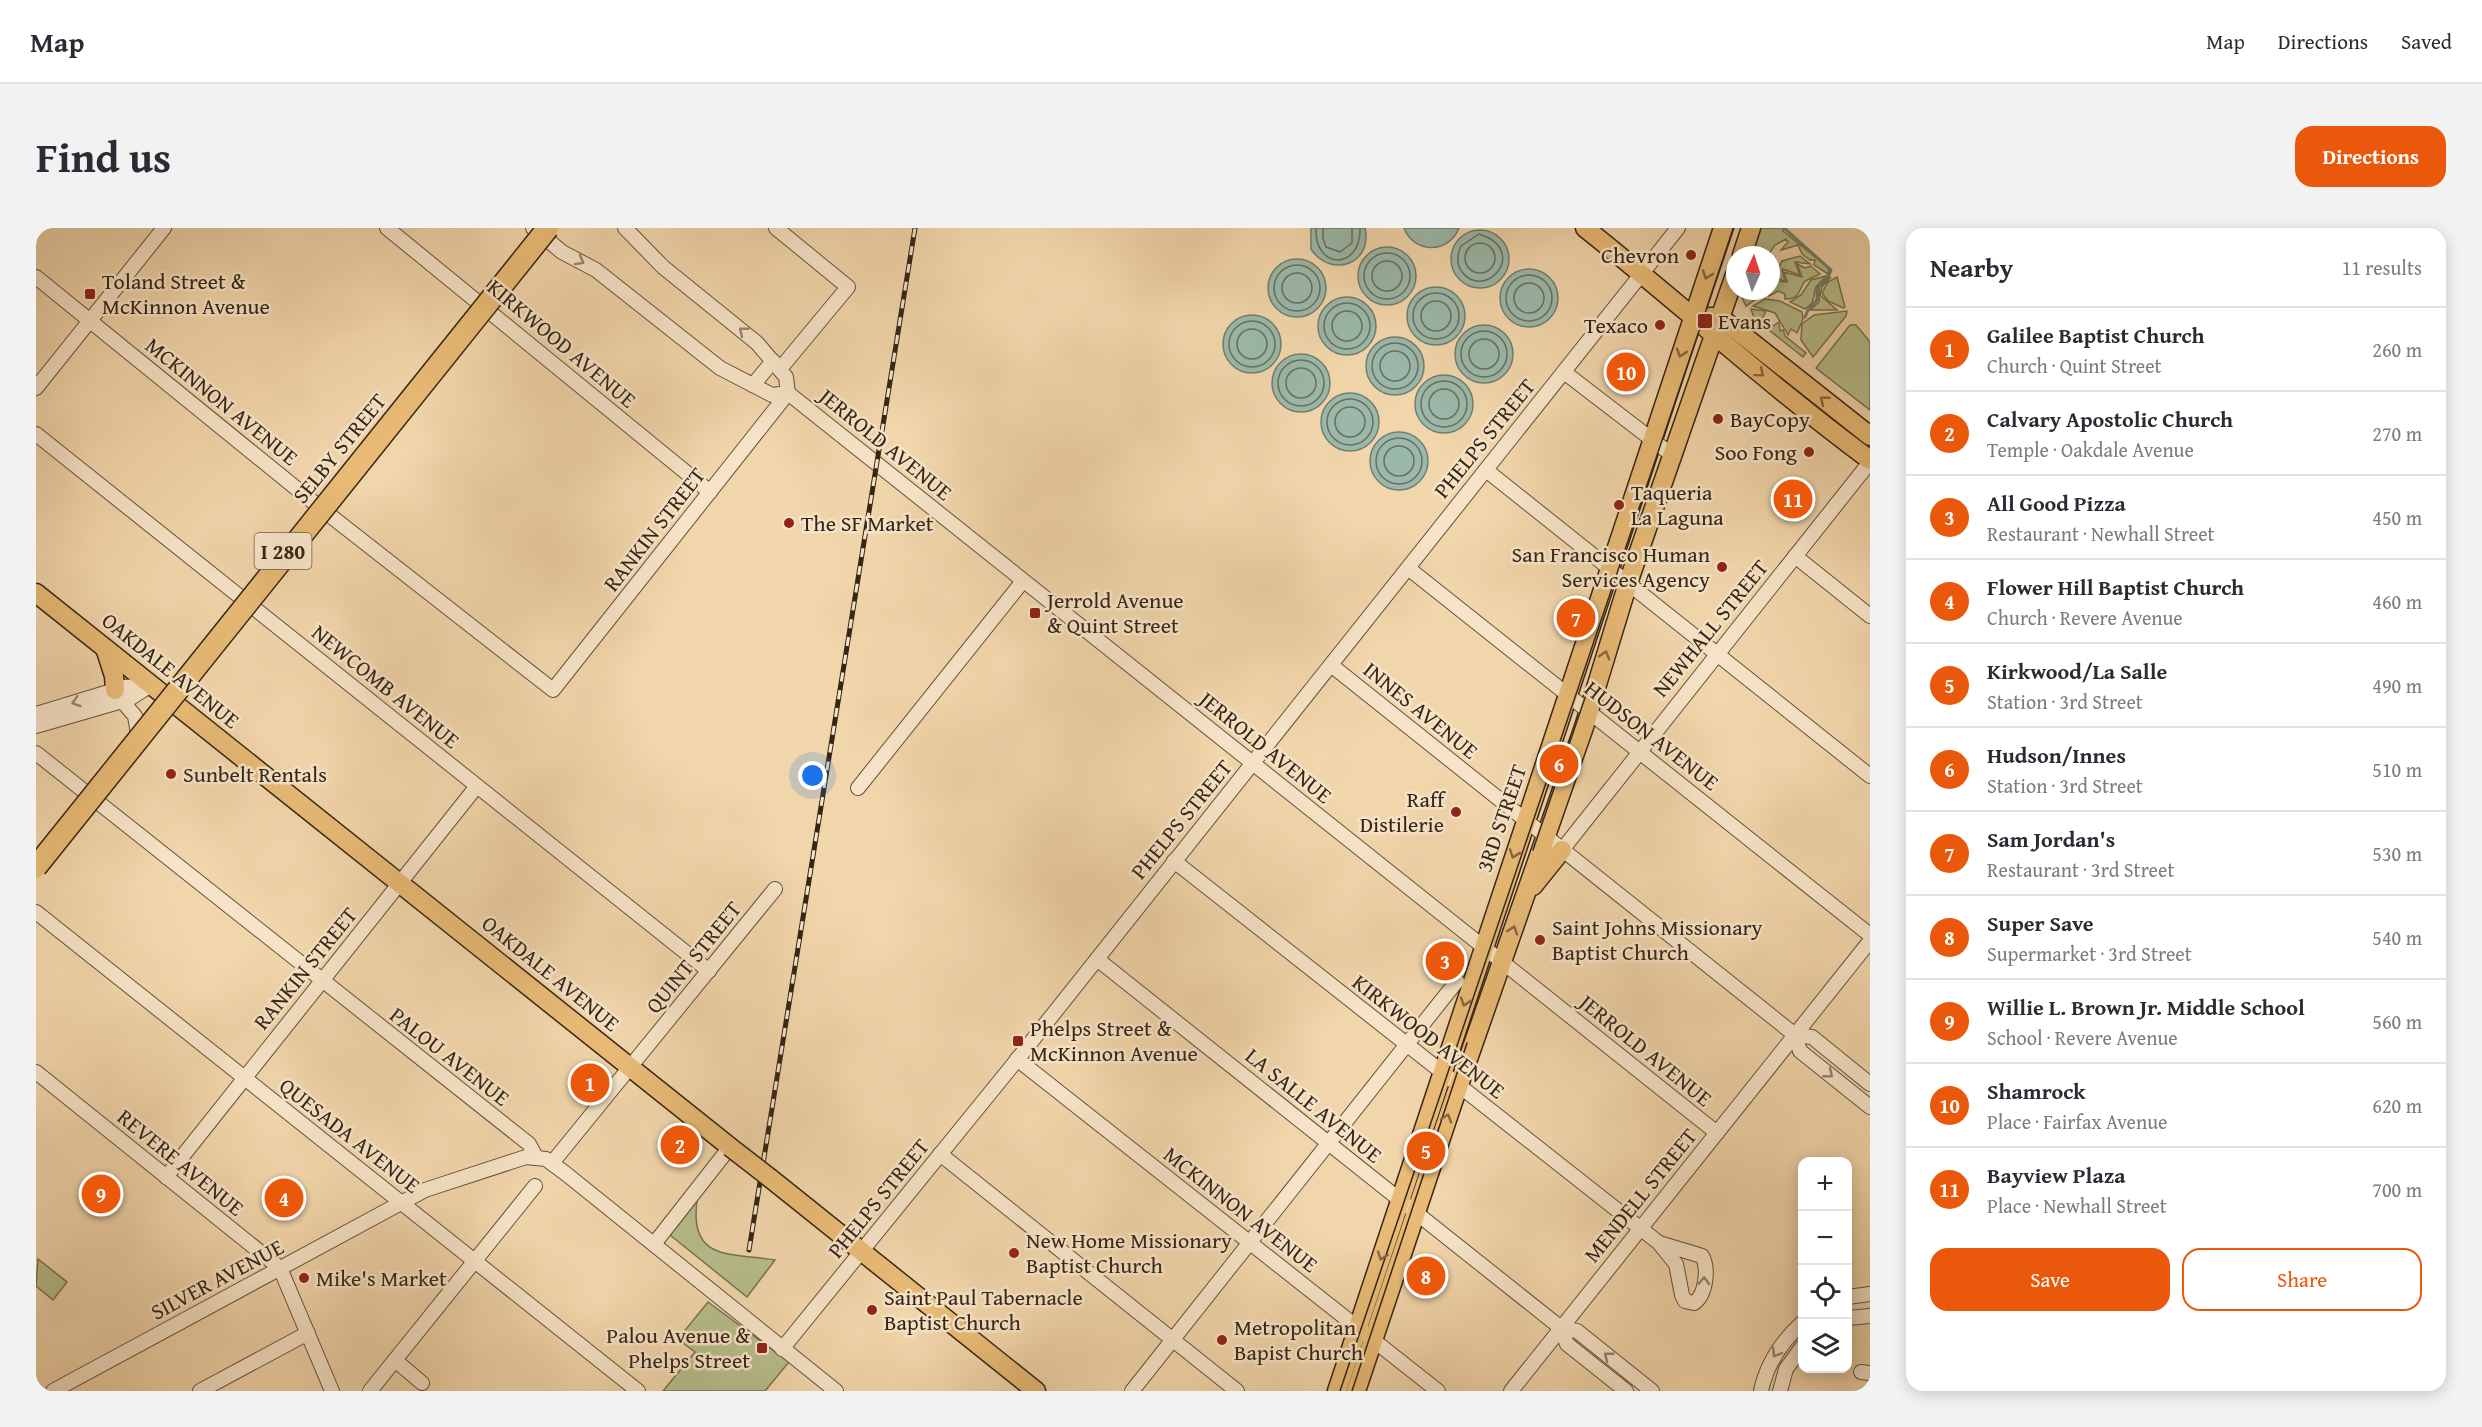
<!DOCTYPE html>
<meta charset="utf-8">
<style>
:root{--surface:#fff;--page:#f2f2f3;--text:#2b2b33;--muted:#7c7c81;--line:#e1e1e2;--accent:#ea580c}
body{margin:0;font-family:"Gentium Book Plus",serif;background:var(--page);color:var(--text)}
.controls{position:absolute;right:18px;bottom:18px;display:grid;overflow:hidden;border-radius:12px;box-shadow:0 3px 15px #0003}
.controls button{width:54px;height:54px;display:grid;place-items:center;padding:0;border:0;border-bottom:2px solid var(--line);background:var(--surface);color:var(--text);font:30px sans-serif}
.compass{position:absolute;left:1690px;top:18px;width:54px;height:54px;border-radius:50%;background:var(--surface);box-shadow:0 3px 15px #0003;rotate:3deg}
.you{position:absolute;left:777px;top:548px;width:21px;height:21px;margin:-15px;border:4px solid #fff;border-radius:50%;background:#1a73e8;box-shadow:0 0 0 9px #1a73e833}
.badge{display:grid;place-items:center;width:39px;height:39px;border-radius:50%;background:var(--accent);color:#fff;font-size:20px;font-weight:700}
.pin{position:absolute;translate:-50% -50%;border:3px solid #fff;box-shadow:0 2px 6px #0006}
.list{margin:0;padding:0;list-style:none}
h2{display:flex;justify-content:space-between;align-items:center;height:78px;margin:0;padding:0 24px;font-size:26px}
h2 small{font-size:20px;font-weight:400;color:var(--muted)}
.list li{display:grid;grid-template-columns:39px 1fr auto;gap:18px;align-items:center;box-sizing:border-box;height:84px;padding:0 24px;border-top:2px solid var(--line)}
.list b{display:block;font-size:22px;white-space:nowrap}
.list p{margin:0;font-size:20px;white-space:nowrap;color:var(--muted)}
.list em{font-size:20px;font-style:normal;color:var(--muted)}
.actions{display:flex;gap:12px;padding:18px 24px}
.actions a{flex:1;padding:14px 0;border:2px solid var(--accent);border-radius:18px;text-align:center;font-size:21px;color:var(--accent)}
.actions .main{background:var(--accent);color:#fff}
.icon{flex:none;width:33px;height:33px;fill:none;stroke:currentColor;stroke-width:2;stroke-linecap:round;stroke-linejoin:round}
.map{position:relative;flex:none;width:1834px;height:1163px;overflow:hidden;border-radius:18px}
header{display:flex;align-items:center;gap:36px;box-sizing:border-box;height:84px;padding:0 30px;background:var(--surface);border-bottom:2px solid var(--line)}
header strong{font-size:28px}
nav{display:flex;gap:33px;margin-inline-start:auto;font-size:21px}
.intro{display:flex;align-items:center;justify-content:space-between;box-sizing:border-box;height:144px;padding:0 36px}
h1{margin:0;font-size:42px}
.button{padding:15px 27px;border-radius:18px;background:var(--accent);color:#fff;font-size:21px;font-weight:700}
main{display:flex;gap:36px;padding:0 36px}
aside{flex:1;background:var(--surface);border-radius:18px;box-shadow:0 3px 15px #0003}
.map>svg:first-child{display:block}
.green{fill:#b7be8c;stroke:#767251;stroke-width:1.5}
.water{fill:#9bb9aa;stroke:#727e6f;stroke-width:1.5}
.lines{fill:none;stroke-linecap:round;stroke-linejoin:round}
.shore{stroke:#686f60;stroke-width:1.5}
.stream{stroke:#727e6f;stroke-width:3}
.minor-casing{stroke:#64513b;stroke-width:16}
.major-casing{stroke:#352516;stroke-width:21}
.minor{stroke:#f7e4c8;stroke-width:14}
.major{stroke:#e9bb76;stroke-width:18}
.tram{stroke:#352516;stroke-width:1.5}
.rail-casing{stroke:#352516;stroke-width:5}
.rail{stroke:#f7e4c8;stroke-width:3;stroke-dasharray:9;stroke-linecap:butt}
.major-bridge-casing{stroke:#352516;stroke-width:21;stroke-linecap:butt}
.highway-bridge-casing{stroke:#352516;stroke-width:24;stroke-linecap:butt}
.major-bridge{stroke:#e9bb76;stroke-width:18}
.highway-bridge{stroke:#e9bb76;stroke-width:21}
.oneway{stroke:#96846f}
.oneway2{stroke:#866841}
.poi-dot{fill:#8f2418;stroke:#f7e4c8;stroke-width:2}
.labels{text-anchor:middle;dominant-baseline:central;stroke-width:5;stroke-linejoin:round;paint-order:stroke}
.shield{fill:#f7e4c8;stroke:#6f5e4b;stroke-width:1.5}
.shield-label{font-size:21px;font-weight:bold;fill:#352516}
.poi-label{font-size:22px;fill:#352516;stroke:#f7e4c8;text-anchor:start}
.street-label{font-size:22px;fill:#352516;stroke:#f7e4c8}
</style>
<header>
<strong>Map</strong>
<nav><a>Map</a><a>Directions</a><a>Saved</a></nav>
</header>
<div class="intro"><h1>Find us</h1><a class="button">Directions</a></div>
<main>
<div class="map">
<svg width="1834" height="1163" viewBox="0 0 1834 1163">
<rect width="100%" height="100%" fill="#f2d6ab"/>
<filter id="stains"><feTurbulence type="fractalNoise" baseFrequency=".00333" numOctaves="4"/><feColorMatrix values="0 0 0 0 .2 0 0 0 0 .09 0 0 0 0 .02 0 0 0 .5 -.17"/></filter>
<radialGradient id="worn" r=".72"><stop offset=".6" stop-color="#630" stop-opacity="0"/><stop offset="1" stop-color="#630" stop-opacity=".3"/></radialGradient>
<g class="green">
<polygon points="1724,0 1747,0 1747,3 1789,37 1793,42 1792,46 1778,37 1779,32 1774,32 1766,26 1762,17 1745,22 1752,14 1750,11 1739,17 1732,27 1715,27"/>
<polygon points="1764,28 1774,36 1759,34 1764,47 1746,41 1749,53 1738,50 1746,33"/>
<path d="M 1761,36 L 1769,40 L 1775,38 L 1784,46 L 1769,53 C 1762,62 1765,71 1749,71 L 1749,66 L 1742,63 L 1733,68 L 1738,53 L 1751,54 L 1748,44 L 1766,49 Z"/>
<path d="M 1790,48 L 1780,59 C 1776,70 1780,74 1769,81 L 1754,74 L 1765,67 L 1775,52 Z"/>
<polygon points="1795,49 1786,59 1784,67 1801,82 1774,82 1783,74 1783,59"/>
<polygon points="1801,49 1809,79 1807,80 1792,73 1786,65 1792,54"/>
<polygon points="1703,63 1731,63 1710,78"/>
<polygon points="1729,71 1744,73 1766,84 1767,91 1761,105 1755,101 1752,107 1739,85 1717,78"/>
<polygon points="1715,81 1730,83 1727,89 1737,98 1743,94 1744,103 1747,102 1749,108 1770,125 1767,129 1718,90"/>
<polygon points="1811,83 1810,88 1777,129 1765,112 1766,96 1778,87"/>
<polygon points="1814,97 1820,97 1834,114 1834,182 1780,140"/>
<path d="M 661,973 C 653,1033 694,1025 739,1032 L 711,1069 L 634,1007 Z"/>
<polygon points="2,1031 31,1054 17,1072 0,1058"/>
<polygon points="672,1074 753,1134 729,1163 627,1163 659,1124 642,1111"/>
</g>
<g class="water">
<path d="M 1275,0 L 1329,0 C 1337,36 1295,51 1275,21 Z"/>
<path d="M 1368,0 L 1423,0 C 1413,26 1378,26 1368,0 Z"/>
<circle cx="1444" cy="31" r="29"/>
<circle cx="1351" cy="48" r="29"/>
<circle cx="1261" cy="60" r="29"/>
<circle cx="1493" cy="70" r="29"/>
<circle cx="1400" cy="88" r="29"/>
<circle cx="1311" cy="98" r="29"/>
<circle cx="1216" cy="116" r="29"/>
<circle cx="1448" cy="126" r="29"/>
<circle cx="1359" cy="138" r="29"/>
<circle cx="1265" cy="155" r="29"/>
<circle cx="1408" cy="176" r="29"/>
<circle cx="1314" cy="194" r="29"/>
<circle cx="1363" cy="233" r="29"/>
</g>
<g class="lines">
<g class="shore">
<path d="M 1280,0 C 1278,42 1325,43 1324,0"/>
<polyline points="1287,0 1287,10 1290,19 1304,24 1316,15 1316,0"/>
<path d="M 1443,6 C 1494,22 1450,74 1426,44 C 1420,36 1421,27 1425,18 Z"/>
<circle cx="1444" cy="30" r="15"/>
<circle cx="1351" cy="48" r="23"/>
<circle cx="1351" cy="48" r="15"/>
<circle cx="1261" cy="60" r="23"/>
<circle cx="1261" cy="60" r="15"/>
<circle cx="1493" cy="70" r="23"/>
<circle cx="1493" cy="70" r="15"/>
<circle cx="1400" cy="88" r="23"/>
<circle cx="1400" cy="88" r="15"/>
<circle cx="1311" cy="98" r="23"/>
<circle cx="1311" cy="98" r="15"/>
<circle cx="1216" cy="116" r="23"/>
<circle cx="1216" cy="116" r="15"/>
<circle cx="1448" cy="126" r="23"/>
<circle cx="1448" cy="126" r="15"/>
<circle cx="1359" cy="138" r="23"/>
<circle cx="1359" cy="138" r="15"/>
<circle cx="1265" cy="155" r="23"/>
<circle cx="1265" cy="155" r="15"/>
<circle cx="1408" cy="176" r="23"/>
<circle cx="1408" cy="176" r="15"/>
<circle cx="1314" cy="194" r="23"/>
<circle cx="1314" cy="194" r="15"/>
<circle cx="1363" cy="233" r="23"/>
<circle cx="1363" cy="233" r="15"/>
</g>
<polyline class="stream" points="1748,0 1795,42 1792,49 1781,60 1781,72 1772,82 1769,89"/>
<g class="minor-casing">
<g id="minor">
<polyline points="351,0 674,264"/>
<polyline points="497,0 526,24 560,42 684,140 736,167 752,165"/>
<polyline points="589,0 627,39 721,115 750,149 752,165 1681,905"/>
<polyline points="740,0 812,59 744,141"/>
<polyline points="0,49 282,278 517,462 752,165"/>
<polyline points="1528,144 1636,227"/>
<polyline points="717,157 737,133"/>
<polyline points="0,160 128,0"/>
<polyline points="0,206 673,743"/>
<polyline points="1450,242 1834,548"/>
<polyline points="1759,328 1834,388"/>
<polyline points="1372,340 1834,707"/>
<polyline points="1295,437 1759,807 1776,809 1834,856"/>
<polyline points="86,473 99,488 102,506"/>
<polyline points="0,486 89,459 113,457"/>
<polyline points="0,498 93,471 115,457"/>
<polyline points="0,525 493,916 500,929"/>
<polyline points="822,560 987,353"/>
<polyline points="1526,622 1834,234"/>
<path d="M 1138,633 L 1623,1015 L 1640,1036 L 1646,1067 L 1649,1073 L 1658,1075 C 1670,1067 1673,1040 1666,1028 L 1623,1015"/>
<polyline points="0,684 602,1163"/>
<polyline points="1061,731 1525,1100 1531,1116 1590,1163"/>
<polyline points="1759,807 1764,823 1834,879"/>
<polyline points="981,831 1402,1163"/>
<polyline points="0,844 244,1040 296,1163"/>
<polyline points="904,926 1201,1163"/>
<polyline points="516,935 739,661"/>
<polyline points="130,949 441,558"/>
<polyline points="618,1016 694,919"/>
<polyline points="1812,1069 1834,1066"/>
<polyline points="1812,1090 1834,1088"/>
<polyline points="1525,1100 1541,1103 1616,1163"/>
<polyline points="746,1121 976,838 1642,0"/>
<polyline points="359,1132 386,1155"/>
<polyline points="1825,1144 1834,1145"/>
<polyline points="17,1163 389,962 490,929 510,931 529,945 800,1163"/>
<polyline points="164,1163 272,1105"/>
<polyline points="334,1163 499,958"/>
<polyline points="1096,1163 1421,753"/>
<polyline points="1475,1163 1834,713"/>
<path d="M 1725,1163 C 1731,1135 1745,1114 1766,1095"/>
<polyline points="1744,1163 1750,1141 1766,1119"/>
</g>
</g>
<g class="major-casing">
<g id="major">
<path d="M 1549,0 C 1645,76 1735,159 1834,232"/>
<polyline points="1706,27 1715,0"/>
<polyline points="1674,89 1685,90 1834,208"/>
<polyline points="0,365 694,919"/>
<polyline points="69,420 78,448 79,462"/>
<polyline points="1497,658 1526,622"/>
<polyline points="734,950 1000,1163"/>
<polyline points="1301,1163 1687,0"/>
<polyline points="1320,1163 1417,874 1548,499 1592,355 1699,47"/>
</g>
</g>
<use href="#minor" class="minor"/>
<use href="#major" class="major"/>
<g class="tram">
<polyline points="1497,622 1552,461"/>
<polyline points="1304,1163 1698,0"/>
<polyline points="1316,1163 1431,815"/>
</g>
<g class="rail-casing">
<polyline id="rail" points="713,1022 879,0"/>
</g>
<use href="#rail" class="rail"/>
<g class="major-bridge-casing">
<polyline id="major-bridge" points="694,919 734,950"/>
</g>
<g class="highway-bridge-casing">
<polyline id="highway-bridge" points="0,639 512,0"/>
</g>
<use href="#major-bridge" class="major-bridge"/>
<use href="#highway-bridge" class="highway-bridge"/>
</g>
<defs><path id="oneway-chevron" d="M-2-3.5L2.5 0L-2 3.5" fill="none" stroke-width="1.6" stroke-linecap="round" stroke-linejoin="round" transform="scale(1.5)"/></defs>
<g class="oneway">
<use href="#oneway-chevron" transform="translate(544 33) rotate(29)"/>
<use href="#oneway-chevron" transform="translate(707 103) rotate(-141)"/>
<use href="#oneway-chevron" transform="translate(40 474) rotate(163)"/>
<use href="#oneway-chevron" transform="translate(1793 846) rotate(39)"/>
<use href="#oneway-chevron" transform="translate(1668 1053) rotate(-88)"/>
<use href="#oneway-chevron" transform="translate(1740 1125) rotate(121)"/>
<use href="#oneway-chevron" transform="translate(1572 1128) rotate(-142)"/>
</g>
<g class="oneway2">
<use href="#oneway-chevron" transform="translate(1671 47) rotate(109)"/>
<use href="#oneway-chevron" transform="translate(1645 125) rotate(108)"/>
<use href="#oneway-chevron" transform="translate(1724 145) rotate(40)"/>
<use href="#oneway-chevron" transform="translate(1788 172) rotate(-141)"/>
<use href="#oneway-chevron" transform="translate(1569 427) rotate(-73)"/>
<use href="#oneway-chevron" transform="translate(1478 626) rotate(109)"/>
<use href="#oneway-chevron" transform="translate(1477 702) rotate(-72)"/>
<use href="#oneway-chevron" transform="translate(1429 774) rotate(108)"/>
<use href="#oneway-chevron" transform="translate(1411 890) rotate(-72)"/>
<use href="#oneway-chevron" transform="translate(1346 1028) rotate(108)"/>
</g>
<g class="poi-dot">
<circle cx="1655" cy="27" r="6"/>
<rect x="48" y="60" width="12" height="12" rx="3"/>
<rect x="1661" y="85" width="16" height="16" rx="3"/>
<circle cx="1624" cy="97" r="6"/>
<circle cx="1682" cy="191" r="6"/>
<circle cx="1773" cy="224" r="6"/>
<circle cx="1583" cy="277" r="6"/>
<circle cx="753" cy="295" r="6"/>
<circle cx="1686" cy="339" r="6"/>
<rect x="993" y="379" width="12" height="12" rx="3"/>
<circle cx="135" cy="546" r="6"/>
<circle cx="1420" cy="584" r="6"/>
<circle cx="1504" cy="712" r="6"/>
<rect x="976" y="807" width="12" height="12" rx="3"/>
<circle cx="978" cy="1025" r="6"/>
<circle cx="268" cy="1050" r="6"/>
<circle cx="836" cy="1082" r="6"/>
<circle cx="1186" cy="1112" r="6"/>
<rect x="720" y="1114" width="12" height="12" rx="3"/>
</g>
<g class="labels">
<rect class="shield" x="218.5" y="305" width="57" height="36" rx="4.5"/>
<g class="shield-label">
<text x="247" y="323">I 280</text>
</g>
<g class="poi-label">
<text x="1643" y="27" text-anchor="end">Chevron</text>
<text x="66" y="53">Toland Street &amp;<tspan x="66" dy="25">McKinnon Avenue</tspan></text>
<text x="1682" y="93">Evans</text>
<text x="1612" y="97" text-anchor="end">Texaco</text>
<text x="1694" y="191">BayCopy</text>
<text x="1761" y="224" text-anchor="end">Soo Fong</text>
<text x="1595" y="264">Taqueria<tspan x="1595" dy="25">La Laguna</tspan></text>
<text x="765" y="295">The SF Market</text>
<text x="1674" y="326" text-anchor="end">San Francisco Human<tspan x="1674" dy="25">Services Agency</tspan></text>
<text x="1011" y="372">Jerrold Avenue<tspan x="1011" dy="25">&amp; Quint Street</tspan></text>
<text x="147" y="546">Sunbelt Rentals</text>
<text x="1408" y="571" text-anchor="end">Raff<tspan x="1408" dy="25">Distilerie</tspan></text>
<text x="1516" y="699">Saint Johns Missionary<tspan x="1516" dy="25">Baptist Church</tspan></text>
<text x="994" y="800">Phelps Street &amp;<tspan x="994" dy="25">McKinnon Avenue</tspan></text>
<text x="990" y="1012">New Home Missionary<tspan x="990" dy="25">Baptist Church</tspan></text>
<text x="280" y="1050">Mike's Market</text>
<text x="848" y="1069">Saint Paul Tabernacle<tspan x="848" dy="25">Baptist Church</tspan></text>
<text x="1198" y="1099">Metropolitan<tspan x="1198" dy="25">Bapist Church</tspan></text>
<text x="714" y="1107" text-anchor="end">Palou Avenue &amp;<tspan x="714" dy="25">Phelps Street</tspan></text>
</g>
<g class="street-label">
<text transform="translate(526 115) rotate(40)">KIRKWOOD AVENUE</text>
<text transform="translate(186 173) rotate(39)">MCKINNON AVENUE</text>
<text transform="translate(1448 210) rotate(-51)">PHELPS STREET</text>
<text transform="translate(850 216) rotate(39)">JERROLD AVENUE</text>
<text transform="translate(303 220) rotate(-51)">SELBY STREET</text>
<text transform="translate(618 301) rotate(-52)">RANKIN STREET</text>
<text transform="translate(1674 400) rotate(-51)">NEWHALL STREET</text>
<text transform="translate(135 442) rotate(39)">OAKDALE AVENUE</text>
<text transform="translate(350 458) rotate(39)">NEWCOMB AVENUE</text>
<text transform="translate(1385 482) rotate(39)">INNES AVENUE</text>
<text transform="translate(1616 507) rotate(38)">HUDSON AVENUE</text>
<text transform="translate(1230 519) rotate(39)">JERROLD AVENUE</text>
<text transform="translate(1465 590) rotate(-71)">3RD STREET</text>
<text transform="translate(1145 591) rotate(-51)">PHELPS STREET</text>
<text transform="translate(657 729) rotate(-51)">QUINT STREET</text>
<text transform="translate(269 740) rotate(-51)">RANKIN STREET</text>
<text transform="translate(515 745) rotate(39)">OAKDALE AVENUE</text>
<text transform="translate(1393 808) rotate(38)">KIRKWOOD AVENUE</text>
<text transform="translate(1610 822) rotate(39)">JERROLD AVENUE</text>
<text transform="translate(414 828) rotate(38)">PALOU AVENUE</text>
<text transform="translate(1278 877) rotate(39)">LA SALLE AVENUE</text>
<text transform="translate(314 907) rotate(38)">QUESADA AVENUE</text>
<text transform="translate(145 934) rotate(39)">REVERE AVENUE</text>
<text transform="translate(1604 967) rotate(-51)">MENDELL STREET</text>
<text transform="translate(842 970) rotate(-51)">PHELPS STREET</text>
<text transform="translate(1205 981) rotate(38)">MCKINNON AVENUE</text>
<text transform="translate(181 1051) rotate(-28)">SILVER AVENUE</text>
</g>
</g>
<rect width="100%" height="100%" filter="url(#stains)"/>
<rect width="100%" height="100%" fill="url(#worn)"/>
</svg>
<div class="controls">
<button>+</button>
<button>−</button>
<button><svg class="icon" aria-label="locate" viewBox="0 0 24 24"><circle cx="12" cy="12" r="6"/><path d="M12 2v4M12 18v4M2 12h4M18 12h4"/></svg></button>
<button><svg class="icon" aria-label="layers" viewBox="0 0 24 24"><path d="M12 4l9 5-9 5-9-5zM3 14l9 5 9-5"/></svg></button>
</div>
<svg class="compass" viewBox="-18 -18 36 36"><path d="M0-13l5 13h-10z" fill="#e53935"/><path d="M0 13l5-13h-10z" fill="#7c7c81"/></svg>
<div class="you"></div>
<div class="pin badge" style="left:554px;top:855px">1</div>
<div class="pin badge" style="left:644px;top:917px">2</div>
<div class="pin badge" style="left:1409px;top:733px">3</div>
<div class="pin badge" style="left:248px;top:970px">4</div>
<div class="pin badge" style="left:1390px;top:923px">5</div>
<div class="pin badge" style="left:1523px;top:536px">6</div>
<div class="pin badge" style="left:1540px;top:390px">7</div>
<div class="pin badge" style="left:1390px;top:1048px">8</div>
<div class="pin badge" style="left:65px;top:966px">9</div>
<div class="pin badge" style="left:1590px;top:144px">10</div>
<div class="pin badge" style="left:1757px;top:271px">11</div>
</div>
<aside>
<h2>Nearby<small>11 results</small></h2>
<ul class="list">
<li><span class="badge">1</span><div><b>Galilee Baptist Church</b><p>Church · Quint Street</p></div><em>260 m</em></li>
<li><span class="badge">2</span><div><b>Calvary Apostolic Church</b><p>Temple · Oakdale Avenue</p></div><em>270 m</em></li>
<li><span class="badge">3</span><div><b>All Good Pizza</b><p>Restaurant · Newhall Street</p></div><em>450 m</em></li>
<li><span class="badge">4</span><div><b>Flower Hill Baptist Church</b><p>Church · Revere Avenue</p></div><em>460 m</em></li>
<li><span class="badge">5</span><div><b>Kirkwood/La Salle</b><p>Station · 3rd Street</p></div><em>490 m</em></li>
<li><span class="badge">6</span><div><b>Hudson/Innes</b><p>Station · 3rd Street</p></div><em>510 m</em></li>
<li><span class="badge">7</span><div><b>Sam Jordan's</b><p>Restaurant · 3rd Street</p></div><em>530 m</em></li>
<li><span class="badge">8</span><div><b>Super Save</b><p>Supermarket · 3rd Street</p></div><em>540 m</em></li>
<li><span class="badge">9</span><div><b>Willie L. Brown Jr. Middle School</b><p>School · Revere Avenue</p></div><em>560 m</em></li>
<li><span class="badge">10</span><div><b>Shamrock</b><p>Place · Fairfax Avenue</p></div><em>620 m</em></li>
<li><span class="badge">11</span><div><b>Bayview Plaza</b><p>Place · Newhall Street</p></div><em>700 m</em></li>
</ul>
<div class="actions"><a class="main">Save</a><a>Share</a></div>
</aside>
</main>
